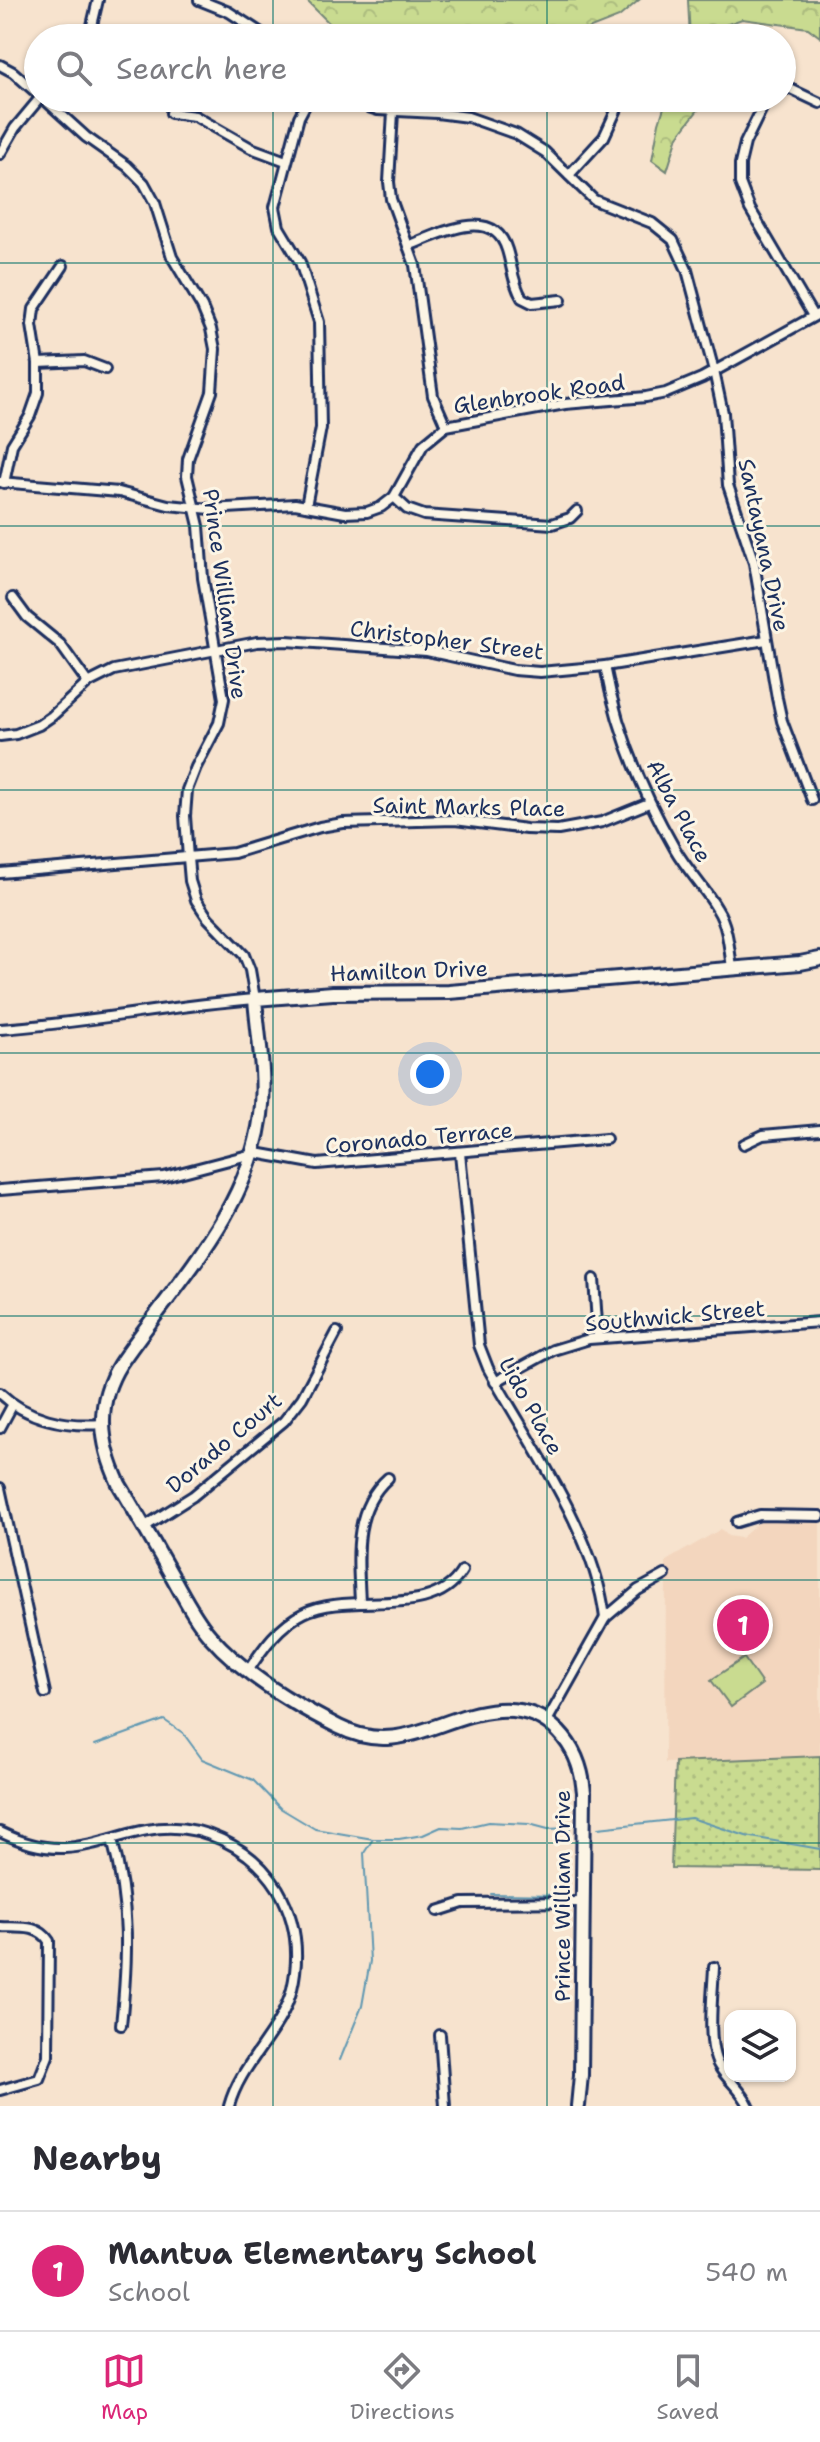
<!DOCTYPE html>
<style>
:root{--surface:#fff;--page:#f2f2f3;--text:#2b2b33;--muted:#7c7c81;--line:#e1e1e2;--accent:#db2777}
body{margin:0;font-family:"Shantell Sans",sans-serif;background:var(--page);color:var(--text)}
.controls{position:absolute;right:24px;bottom:24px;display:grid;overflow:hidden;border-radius:16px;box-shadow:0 2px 6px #0004}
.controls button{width:72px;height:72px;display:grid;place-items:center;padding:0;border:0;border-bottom:2px solid var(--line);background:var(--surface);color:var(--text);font:40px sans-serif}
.you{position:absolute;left:430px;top:1074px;width:28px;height:28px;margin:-20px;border:6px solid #fff;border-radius:50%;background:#1a73e8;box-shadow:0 0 0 12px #1a73e833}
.badge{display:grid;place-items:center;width:52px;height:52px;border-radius:50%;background:var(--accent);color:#fff;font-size:26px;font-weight:700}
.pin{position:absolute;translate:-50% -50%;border:4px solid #fff;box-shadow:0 2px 8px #0006}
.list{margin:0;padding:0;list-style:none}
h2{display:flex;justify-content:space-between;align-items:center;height:104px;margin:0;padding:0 32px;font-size:34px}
h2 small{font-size:26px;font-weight:400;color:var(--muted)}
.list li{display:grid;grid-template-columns:52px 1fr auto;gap:24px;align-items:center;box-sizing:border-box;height:120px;padding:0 32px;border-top:2px solid var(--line)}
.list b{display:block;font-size:30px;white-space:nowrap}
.list p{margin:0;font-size:26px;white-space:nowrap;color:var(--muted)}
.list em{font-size:26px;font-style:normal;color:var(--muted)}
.icon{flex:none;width:44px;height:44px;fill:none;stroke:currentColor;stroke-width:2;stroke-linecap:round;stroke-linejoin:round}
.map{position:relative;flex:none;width:820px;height:2106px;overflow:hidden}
.search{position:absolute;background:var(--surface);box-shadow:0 2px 6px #0004;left:24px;right:24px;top:24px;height:88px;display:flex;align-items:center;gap:20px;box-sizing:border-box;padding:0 28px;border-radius:44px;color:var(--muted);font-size:30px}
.sheet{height:224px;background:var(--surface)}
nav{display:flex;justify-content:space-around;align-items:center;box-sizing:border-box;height:112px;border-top:2px solid var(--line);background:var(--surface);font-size:22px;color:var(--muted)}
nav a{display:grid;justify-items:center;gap:4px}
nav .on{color:var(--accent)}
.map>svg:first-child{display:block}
.built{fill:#f3d6be}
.green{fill:url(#green-dots);stroke:#728577;stroke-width:2}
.forest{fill:url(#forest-crowns);stroke:#728577;stroke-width:2}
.pitch{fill:#c9db90;stroke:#728577;stroke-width:2}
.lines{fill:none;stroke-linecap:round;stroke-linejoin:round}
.stream{stroke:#6098b2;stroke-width:2}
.street-casing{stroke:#1b2f5e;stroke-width:14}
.secondary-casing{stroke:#1b2f5e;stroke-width:18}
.street{stroke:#fcf5e5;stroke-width:8}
.secondary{stroke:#fcf5e5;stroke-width:12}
.grid{fill:none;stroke:#0f766e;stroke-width:2;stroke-opacity:0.55}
.labels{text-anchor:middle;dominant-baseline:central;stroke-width:6;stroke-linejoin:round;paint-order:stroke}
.street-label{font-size:22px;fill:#1b2f5e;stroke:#fcf5e5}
</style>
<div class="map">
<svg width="820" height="2106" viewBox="0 0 820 2106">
<defs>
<pattern id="green-dots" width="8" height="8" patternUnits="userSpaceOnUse" patternTransform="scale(2)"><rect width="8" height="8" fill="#c9db90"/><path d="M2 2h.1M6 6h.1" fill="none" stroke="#acbc7f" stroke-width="1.8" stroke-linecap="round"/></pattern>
<pattern id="forest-crowns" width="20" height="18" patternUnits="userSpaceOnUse" patternTransform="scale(2)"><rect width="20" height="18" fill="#c9db90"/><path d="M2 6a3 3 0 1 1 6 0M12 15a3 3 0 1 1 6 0" fill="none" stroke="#acbc7f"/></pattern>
</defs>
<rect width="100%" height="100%" fill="#f7e3ce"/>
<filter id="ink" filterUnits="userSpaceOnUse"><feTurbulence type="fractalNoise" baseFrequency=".0125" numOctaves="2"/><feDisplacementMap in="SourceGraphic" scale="16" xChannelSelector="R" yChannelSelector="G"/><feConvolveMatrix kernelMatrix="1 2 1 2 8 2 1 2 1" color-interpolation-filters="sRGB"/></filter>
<g filter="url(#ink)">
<polygon class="built" points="762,1520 820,1521 820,1756 665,1763 666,1561 721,1529 728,1536 741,1538"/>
<polygon class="green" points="820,1756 820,1870 671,1868 675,1762"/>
<g class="forest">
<polygon points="306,0 639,0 619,17 583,31 577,38 353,38 335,29"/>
<polygon points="688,0 820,0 820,37 808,28 742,19 725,25 721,38 690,38"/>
<polygon points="667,98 703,98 701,106 678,136 667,171 652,160 659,123"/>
</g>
<polygon class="pitch" points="744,1658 762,1684 731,1707 711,1680"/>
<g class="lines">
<g class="stream">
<polyline points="95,1745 164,1720 183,1733 202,1759 253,1780 280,1808 315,1829 373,1839 399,1839 423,1835 441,1827 462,1828 488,1822 529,1824 548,1829 570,1828"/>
<polyline points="598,1828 691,1818 746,1836 820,1849"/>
<polyline points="491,1894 560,1895"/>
<polyline points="482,1907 559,1907"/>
<polyline points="340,2060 362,2006 370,1961 364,1853 373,1839"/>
</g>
<g class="street-casing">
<g id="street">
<polyline points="199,0 229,12 269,38"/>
<polyline points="89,38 98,0"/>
<polyline points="0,65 13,72 38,94"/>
<polyline points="782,85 820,103"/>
<polyline points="340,98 378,110 437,113 468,117 516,134 545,152 594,200 652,223 673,240 687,270 714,371 723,413 728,485 754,563 777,698 782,721 812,800"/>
<polyline points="767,98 745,143 740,164 740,183 750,209 813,316"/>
<polyline points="393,112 389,182 391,199 415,265 433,396 446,426"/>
<polyline points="171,113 195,116 251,148 286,161"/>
<polyline points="0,154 15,128 40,98"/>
<polyline points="569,175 604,137 622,98"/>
<path d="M 408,246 C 437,235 493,204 507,250 C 512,266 513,284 522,298 L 532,303 L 561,300"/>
<polyline points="38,363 84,361 105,369"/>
<polyline points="0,482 119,492 168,505 211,509 295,504 345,513 367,512 381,507 394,497 423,445 446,426 565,404 646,397 666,393 702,378 820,313"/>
<polyline points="4,483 12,445 30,416 38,393 38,363 32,325 34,309 63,266"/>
<polyline points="394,497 407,509 424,515 552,524 570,518 577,511"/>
<polyline points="306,506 321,428 319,322 300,262 279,227 275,207 299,117 309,98"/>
<polyline points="13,598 27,617 60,644 88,683"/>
<path d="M 605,666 C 617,732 641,790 675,849 C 687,870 705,888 717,909 C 728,926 729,948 732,968"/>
<polyline points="0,736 16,734 39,725 52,716 88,683 114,670 257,642 287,641 427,651 514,670 540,672 605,666 766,640"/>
<polyline points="0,873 234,853 320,827 343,823 455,820 526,829 558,830 602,822 649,803"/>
<path d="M 0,1029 C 85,1023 169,1006 255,999 L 250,970 L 244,955 L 208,918 L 196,900 L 190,881 L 188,858 L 185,816 L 187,790 L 196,767 L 219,723 L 224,699 L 203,578 L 199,526 L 187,476 L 188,459 L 212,392 L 215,349 L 211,329 L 202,307 L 172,257 L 155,203 L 144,183 L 127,166 L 86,137 L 43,98"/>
<polyline points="744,1144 763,1135 820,1130"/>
<path d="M 460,1153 L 479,1345 L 488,1368 C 529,1443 595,1532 605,1618"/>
<polyline points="0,1190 164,1177 256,1153 317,1164 606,1139"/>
<polyline points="594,1279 598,1338"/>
<polyline points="495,1382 553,1350 589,1339 820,1322"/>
<path d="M 0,1393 C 27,1419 65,1427 102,1424"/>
<polyline points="0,1428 13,1404"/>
<polyline points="0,1488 45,1693"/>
<polyline points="737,1522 760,1515 820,1516"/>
<polyline points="144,1527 193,1496 284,1421 302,1398 337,1332"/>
<path d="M 360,1602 C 358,1558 352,1510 388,1478"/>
<path d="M 248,1671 C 263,1648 279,1625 304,1613 C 351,1590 432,1621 462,1571"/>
<polyline points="547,1721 605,1618 638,1590 665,1575"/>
<path d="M 0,1832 C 21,1842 41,1849 64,1848 C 93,1847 119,1835 147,1830 C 198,1820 251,1846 278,1889 C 296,1920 300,1955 292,1989 C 281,2033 241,2062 229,2106"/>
<path d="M 112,1839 C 130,1905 128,1958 121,2025"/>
<polyline points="438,1911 463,1903 582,1902"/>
<path d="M 0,1927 C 18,1928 38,1924 49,1941 L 48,2056 L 39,2079 L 0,2090"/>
<path d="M 714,1967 C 713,1993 706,2045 719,2066 C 728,2081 742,2090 749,2106"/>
<polyline points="440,2035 445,2106"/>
</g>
</g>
<g class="secondary-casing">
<path id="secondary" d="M 578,2106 L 581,2075 L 584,1792 C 580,1745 549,1706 498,1710 C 441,1714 400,1758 339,1727 C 293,1704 244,1675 210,1636 C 194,1618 183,1595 171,1574 C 154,1544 137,1514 119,1484 C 100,1443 95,1404 120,1364 C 173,1286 248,1213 261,1115 C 266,1078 258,1037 255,999 L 333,993 L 449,992 L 800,963 L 820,959"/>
</g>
<use href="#street" class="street"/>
<use href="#secondary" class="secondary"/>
</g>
</g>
<path class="grid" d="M 273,0 L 273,38M 547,0 L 547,38M 273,98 L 273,2106M 547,98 L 547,2106M 0,263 L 820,263M 0,526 L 820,526M 0,790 L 820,790M 0,1053 L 820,1053M 0,1316 L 820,1316M 0,1580 L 820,1580M 0,1843 L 820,1843"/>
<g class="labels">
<g class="street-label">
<text transform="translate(539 394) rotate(-8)">Glenbrook Road</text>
<text transform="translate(764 545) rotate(78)">Santayana Drive</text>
<text transform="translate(225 594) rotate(82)">Prince William Drive</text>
<text transform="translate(447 640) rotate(7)">Christopher Street</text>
<text transform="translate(469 807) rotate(1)">Saint Marks Place</text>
<text transform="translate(679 811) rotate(62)">Alba Place</text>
<text transform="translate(409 971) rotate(-2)">Hamilton Drive</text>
<text transform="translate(419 1138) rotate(-5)">Coronado Terrace</text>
<text transform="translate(675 1316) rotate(-5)">Southwick Street</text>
<text transform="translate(531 1406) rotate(61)">Lido Place</text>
<text transform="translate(224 1443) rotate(-40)">Dorado Court</text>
<text transform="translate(562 1896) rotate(-90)">Prince William Drive</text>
</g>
</g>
</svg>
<div class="controls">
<button><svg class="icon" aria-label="layers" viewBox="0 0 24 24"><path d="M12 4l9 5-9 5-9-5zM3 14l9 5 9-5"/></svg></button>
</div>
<div class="you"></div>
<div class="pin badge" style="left:743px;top:1625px">1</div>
<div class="search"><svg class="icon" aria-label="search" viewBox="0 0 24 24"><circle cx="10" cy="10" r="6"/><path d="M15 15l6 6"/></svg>Search here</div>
</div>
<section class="sheet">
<h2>Nearby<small></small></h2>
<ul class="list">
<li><span class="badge">1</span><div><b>Mantua Elementary School</b><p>School</p></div><em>540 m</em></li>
</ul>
</section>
<nav>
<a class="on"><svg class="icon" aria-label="map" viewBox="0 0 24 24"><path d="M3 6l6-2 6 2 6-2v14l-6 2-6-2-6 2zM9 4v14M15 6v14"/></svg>Map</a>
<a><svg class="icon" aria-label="directions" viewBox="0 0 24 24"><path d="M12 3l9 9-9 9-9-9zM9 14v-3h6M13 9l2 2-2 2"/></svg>Directions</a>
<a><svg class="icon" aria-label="saved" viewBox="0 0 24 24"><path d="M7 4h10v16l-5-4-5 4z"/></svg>Saved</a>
</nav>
